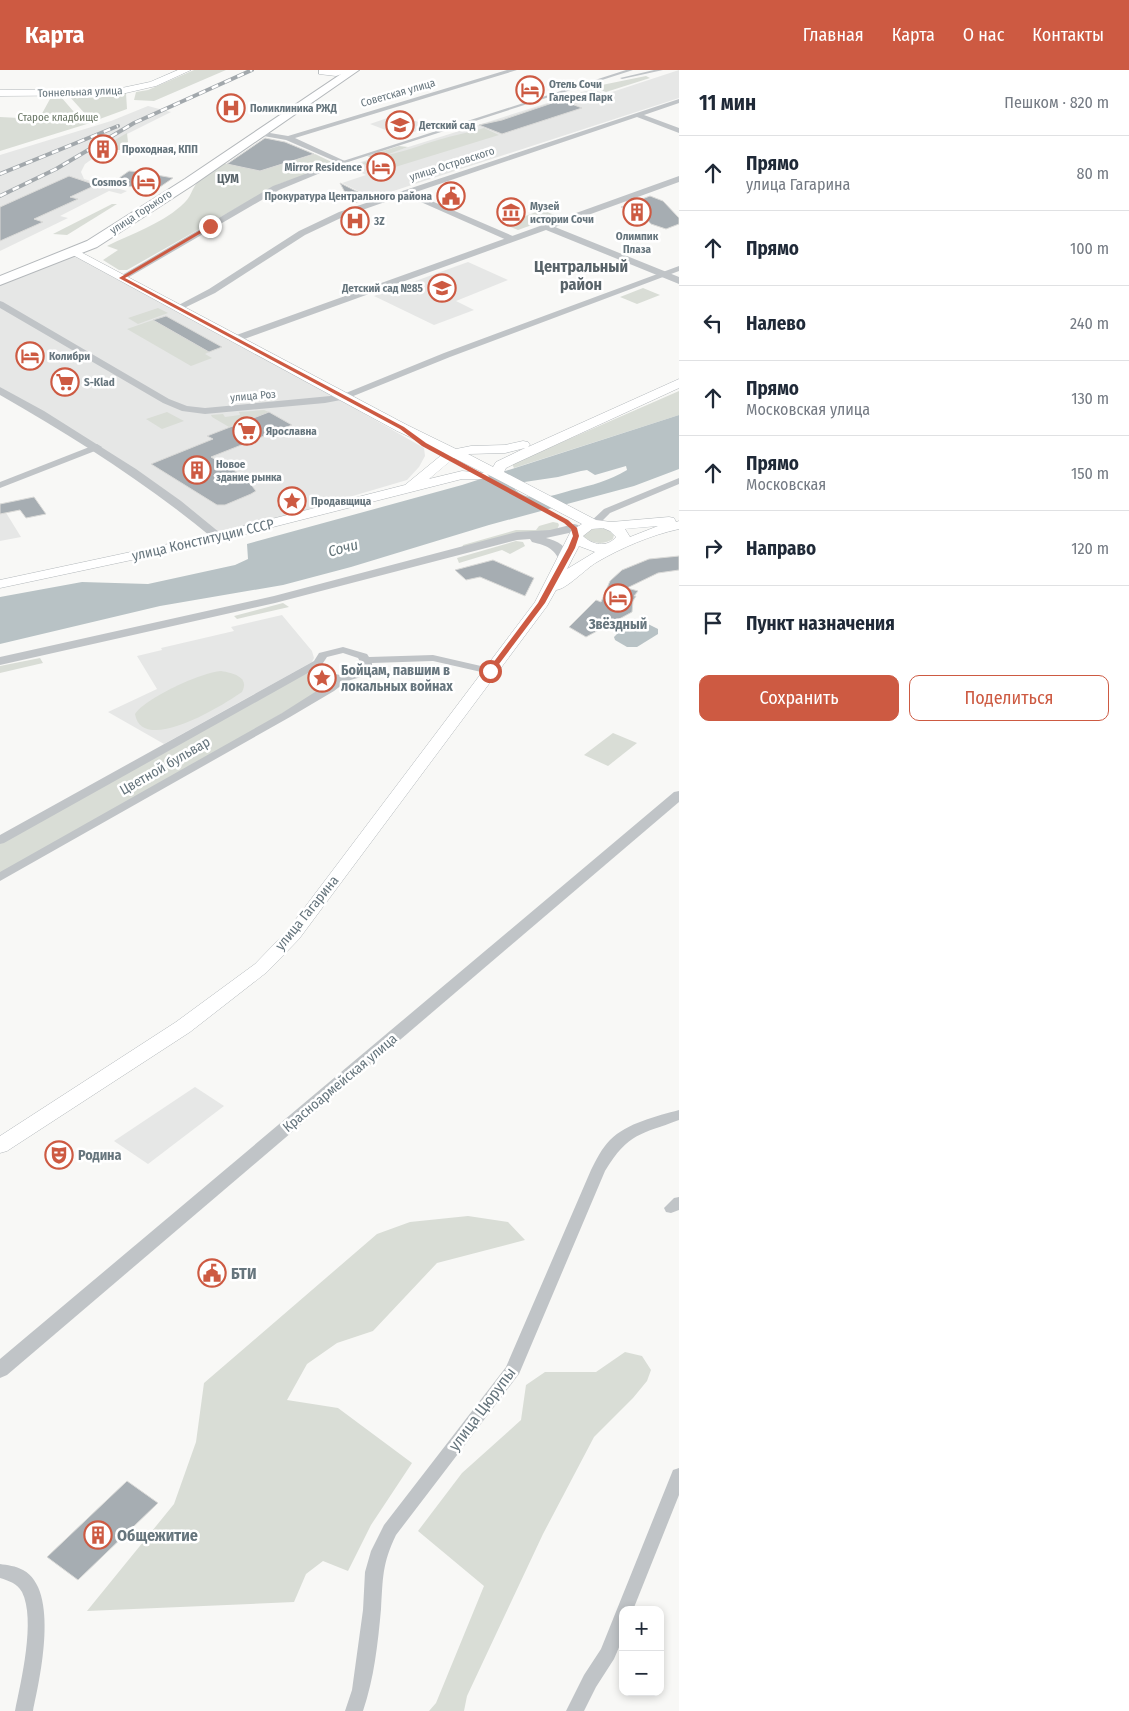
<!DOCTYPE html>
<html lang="ru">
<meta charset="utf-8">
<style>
:root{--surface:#fff;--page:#f2f2f3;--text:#1f2937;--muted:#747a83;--line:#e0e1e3;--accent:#cd5a42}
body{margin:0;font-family:"Fira Sans Condensed",sans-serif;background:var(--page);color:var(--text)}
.controls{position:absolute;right:15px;bottom:15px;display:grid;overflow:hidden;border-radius:10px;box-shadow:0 2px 8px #0003}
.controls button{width:45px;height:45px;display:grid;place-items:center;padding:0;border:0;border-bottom:1px solid var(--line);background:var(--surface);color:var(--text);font:25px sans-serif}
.stop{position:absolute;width:15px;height:15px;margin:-11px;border:4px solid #cd5a42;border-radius:50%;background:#fff}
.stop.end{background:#cd5a42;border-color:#fff;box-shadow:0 1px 5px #0008}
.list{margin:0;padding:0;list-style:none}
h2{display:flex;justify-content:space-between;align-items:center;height:65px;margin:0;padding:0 20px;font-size:21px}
h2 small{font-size:16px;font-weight:400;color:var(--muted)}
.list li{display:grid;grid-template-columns:32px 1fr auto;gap:15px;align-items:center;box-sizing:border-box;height:75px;padding:0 20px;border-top:1px solid var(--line)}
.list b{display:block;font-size:19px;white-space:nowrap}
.list p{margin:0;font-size:16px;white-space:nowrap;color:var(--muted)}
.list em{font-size:16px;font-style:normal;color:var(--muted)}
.actions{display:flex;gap:10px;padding:15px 20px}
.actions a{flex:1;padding:11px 0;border:1px solid var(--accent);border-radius:10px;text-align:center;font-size:18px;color:var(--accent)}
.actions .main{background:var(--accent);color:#fff}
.icon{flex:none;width:28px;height:28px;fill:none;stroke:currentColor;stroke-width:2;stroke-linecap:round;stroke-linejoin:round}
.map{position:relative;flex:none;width:679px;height:1641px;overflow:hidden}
header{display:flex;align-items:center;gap:30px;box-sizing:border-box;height:70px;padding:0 25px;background:var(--accent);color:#fff}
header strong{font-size:24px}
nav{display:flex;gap:28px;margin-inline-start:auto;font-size:18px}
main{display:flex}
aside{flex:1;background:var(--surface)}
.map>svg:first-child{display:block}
.built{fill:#e6e7e6}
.green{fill:#d9ddd6}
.water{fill:#b8c2c5;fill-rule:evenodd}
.building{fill:#a6adb2;stroke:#dadad8}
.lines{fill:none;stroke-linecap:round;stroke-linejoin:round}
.secondary-casing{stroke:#b3b8bb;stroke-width:1}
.primary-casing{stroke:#b4b8bb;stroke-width:2}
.pedestrian{fill:#c0c4c7;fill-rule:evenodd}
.minor{fill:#c0c4c7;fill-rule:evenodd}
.tertiary{fill:#c0c4c7;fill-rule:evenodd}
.secondary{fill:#fff;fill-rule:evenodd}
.primary{fill:#fff;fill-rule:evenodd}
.rail-casing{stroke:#a2a8ac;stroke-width:4}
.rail{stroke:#fff;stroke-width:2.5;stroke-dasharray:7;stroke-linecap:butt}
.route{fill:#cd5a42}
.labels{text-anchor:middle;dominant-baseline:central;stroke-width:5;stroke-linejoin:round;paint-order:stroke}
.far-poi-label{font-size:11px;font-weight:bold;fill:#66757d;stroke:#fff;text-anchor:start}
.far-street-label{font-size:11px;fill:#66757d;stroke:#fff}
.far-park-label{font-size:11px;fill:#697665;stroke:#fff}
.far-neighbourhood-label{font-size:12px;font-weight:bold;fill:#586369;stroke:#fff}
.street-label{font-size:14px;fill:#66757d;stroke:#fff}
.poi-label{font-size:14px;font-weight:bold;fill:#66757d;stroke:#fff;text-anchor:start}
.water-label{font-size:15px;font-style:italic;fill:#627378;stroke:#fff}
.far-district-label{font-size:16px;font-weight:bold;fill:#586369;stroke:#fff}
.near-poi-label{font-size:16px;font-weight:bold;fill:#66757d;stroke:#fff;text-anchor:start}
.near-street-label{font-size:16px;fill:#66757d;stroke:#fff}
</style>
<header>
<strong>Карта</strong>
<nav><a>Главная</a><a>Карта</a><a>О нас</a><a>Контакты</a></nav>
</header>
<main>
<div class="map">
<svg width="679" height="1641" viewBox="0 0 679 1641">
<rect width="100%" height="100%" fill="#f8f8f6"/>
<g class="built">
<polygon points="679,0 679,28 372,128 342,113 366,105 348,96 592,19 606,24"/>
<polygon points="148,36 171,42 103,76 98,81 102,82 85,94 81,102 84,109 127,121 121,124 109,121 60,146 68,148 0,181 0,85 111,51"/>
<polygon points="399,44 430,57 401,66 370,54"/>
<polygon points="74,184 326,322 424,378 425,386 419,397 407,410 227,463 220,463 0,317 0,214"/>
<polygon points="468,192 508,210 456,231 474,240 434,255 374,226"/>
<polygon points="0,433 21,467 0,471"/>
<polygon points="282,545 312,581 314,588 312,592 164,674 108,642 157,619 137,586 162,580 161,578 234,561 231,557"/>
<polygon points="195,1017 224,1036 148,1094 114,1071"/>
</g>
<g class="green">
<polygon points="194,0 226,0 154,31 134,30 136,22 148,20"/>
<polygon points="646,6 650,8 606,22 592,17"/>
<polygon points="126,23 127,39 97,50 88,47 70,27"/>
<polygon points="61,27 80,49 90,53 0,81 0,47 39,49 50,29"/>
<path d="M 484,58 L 499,65 L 379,102 L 362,93 L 375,89 L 367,86 L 399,76 L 408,77 L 386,85 C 405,82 420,75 438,70 C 453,65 469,63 484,58 Z"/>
<polygon points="127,63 128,72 122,80 97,80"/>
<path d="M 315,84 L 336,94 L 279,114 L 127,200 L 119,200 L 103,190 L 118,180 L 107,176 C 133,163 159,155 181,136 C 192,126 189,125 196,114 C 201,106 215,99 223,93 L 260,101 Z"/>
<polygon points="112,134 117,134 67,165 53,164"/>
<polygon points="542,140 557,146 518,160 503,154"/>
<polygon points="643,218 660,225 637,234 620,227"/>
<polygon points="158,238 168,243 138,254 128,248"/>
<polygon points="153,250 209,282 205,284 212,288 191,296 127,259"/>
<polygon points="679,321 679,345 514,398 512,394"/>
<polygon points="264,340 269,342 229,357 212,347 211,345 223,344 225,347 240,345 239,342"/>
<polygon points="167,342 184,351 162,359 146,349"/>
<polygon points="553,452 558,453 559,455 556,462 462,478 463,475 516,460 536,460 539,456"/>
<path d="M 600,458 L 609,460 L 614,465 L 613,469 C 603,475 593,474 584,467 L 583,465 L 590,459 Z"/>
<polygon points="516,471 523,472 525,476 510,484 502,480 459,493 457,488"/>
<polygon points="283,533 289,537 237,549 234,546"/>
<polygon points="40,588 43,593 0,603 0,596"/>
<polygon points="318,596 343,608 0,807 0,770"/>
<path d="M 221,601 C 233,603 250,607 242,622 C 225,634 142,686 135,644 C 145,628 202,602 221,601 Z"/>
<polygon points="613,663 637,673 608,696 584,685"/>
<polygon points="468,1146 508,1152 525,1170 437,1193 373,1261 337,1273 307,1294 287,1330 338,1338 412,1393 371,1455 348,1501 323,1491 306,1504 294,1532 87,1541 174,1434 196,1372 204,1313 377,1164 410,1152"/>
<polygon points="625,1282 642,1286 651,1300 647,1311 633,1328 594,1367 543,1464 467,1626 464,1641 429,1641 436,1633 484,1516 418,1461 462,1403 521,1350 526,1315 545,1302 596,1302"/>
</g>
<g class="water">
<path d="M 679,345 L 679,399 L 634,416 L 489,455 L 351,497 L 283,515 L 160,536 L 0,574 L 0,527 L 82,512 L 148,514 L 235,495 L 248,489 L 247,474 L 462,415 ZM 626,396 L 627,400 C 609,411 592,415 572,420 C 552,426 524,436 511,414 L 558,407 L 581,401 L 587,400 L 595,405 Z"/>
<polygon points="640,554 648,554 658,559 658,564 637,577 627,577 615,570 614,567 618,563"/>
</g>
<g class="building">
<polygon points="561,30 582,38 502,64 479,55 502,50"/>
<polygon points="265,68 285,72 314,84 260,101 227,94"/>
<polygon points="129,101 140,102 173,108 160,117 155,116 150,120 112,113"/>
<polygon points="69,106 96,115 70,127 78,129 34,149 43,152 0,171 0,137"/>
<polygon points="340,113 370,128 351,134"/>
<polygon points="650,126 663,131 679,148 679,154 666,159 651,154 645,147 621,137"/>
<polygon points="166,246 222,277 209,282 153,250"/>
<polygon points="30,280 43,288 30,293 17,285"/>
<polygon points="269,342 292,355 211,387 245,407 256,421 251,424 225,435 217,435 151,394 213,369 207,366"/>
<polygon points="34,427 46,444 26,448 20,440 0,444 0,434"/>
<polygon points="679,486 679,500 658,503 627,518 638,521 634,526 636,526 633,531 632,542 586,567 569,557 596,530 601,532 610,511 622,500 649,489"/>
<polygon points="493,490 534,508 525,526 480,507 466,510 455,500"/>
<polygon points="127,1411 158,1433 78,1510 47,1487"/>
</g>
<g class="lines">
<g class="secondary-casing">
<g id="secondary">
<polygon points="178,0 191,0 156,16 117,25 0,26 0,20 117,19 150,12"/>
<polygon points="319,0 354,0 336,6 319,4"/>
<path d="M 75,179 L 407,355 L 456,379 L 471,376 L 505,375 L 523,371 L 528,372 L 530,375 L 528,377 L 679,309 L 679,318 L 516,393 L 506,398 L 504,402 L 596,450 L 611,452 L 669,447 L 674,448 L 676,452 L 679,451 L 679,459 C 651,465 621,478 597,492 C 585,499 567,519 556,520 L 547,536 L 299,869 L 267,902 L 190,962 L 7,1081 L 0,1083 L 0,1066 L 176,952 L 255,894 L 287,861 L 535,532 L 571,461 L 582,454 L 487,404 L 489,406 L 487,409 L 462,409 L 202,475 L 0,518 L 0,510 L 201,467 L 405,415 L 444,383 L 397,361 L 71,184 L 69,182 L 71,180 ZM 525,378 L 496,392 L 493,397 L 468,384 L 505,383 ZM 454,388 L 484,403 L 462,401 L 429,409 ZM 658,456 L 630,467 L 625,459 ZM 603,458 L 610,461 L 616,467 C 607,478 592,475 583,466 L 592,459 ZM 579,476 L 595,482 L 567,499 L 578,478 Z"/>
</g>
</g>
<g class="primary-casing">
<polygon id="primary" points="347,0 359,0 193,115 97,177 0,215 0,206 87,171 185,109"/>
</g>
<g class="pedestrian">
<polygon points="626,0 633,0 345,93 340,92"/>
<polygon points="654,0 663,0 622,9 620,8"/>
</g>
<g class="minor">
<polygon points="507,0 517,0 295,68 347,92 279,120 124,210 117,208 273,116 337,92 286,70 258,65 258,61 288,66"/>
<polygon points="679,29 679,33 644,45 679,58 679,63 637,47 413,123 515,167 515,171 509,171 405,125 345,146 305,165 215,223 180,240 173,238 209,219 299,161 339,142"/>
<polygon points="679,196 679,201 450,287 346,329 325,333 205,344 182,341 163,333 0,238 0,231 3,232 169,329 187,336 205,338 341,325 444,283"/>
<polygon points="97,374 102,377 100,379 0,418 0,412"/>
<polygon points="679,408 679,414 610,443 597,456 593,457 588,454 604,439"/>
<path d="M 343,577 L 367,584 L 369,587 L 433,585 L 494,599 L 495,601 L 490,604 L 433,591 L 372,593 L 372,595 L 367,603 L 361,607 L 347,611 L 334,621 L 290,647 L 0,811 L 0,802 L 282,643 L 334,610 L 322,606 L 315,599 L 4,773 L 0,774 L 0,765 L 314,591 L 319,583 ZM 343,583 L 358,588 L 362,595 C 352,608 330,609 323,593 L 327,587 Z"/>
<path d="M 679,1040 L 679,1050 C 640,1065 629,1062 605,1101 L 519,1304 L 396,1465 C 382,1494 383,1508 381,1539 C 378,1573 374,1609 363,1641 L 345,1641 L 352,1620 L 363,1540 L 365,1502 L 371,1481 L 384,1455 L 506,1297 L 591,1100 C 596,1090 602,1078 610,1070 C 627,1053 657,1046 679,1040 Z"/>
<polygon points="679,1127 679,1140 671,1143 666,1142 664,1138 674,1128"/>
<polygon points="679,1398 679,1425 633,1540 623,1540 623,1568 614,1589 596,1617 584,1641 566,1641 584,1605 601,1579 671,1405 673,1400"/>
<path d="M 0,1494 C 7,1495 16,1496 23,1500 C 60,1520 40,1608 33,1641 L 15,1641 C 21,1611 36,1550 22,1522 C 17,1513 9,1511 0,1508 Z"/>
</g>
<g class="tertiary">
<polygon points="679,106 679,112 555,157 679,207 679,214 546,160 239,271 235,272 230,269 231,267"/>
<path d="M 0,317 L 44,341 L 136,399 L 181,431 L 225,467 L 223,470 L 215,470 C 148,414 75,368 0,325 Z"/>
<path d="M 574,454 L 578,455 L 580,458 L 578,461 L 546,468 C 558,471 567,476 571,489 L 565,493 L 561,492 C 552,477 548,476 532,472 L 530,469 L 517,470 L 275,533 L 0,595 L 0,587 L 274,526 L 517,462 L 550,460 Z"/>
<polygon points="679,721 679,732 7,1305 0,1308 0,1289 674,722"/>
</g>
<use href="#secondary" class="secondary"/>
<use href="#primary" class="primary"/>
<g class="rail-casing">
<g id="rail">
<polyline points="0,104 118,56"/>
<polyline points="0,126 56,99 134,53 252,0"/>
</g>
</g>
<use href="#rail" class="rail"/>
</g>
<polygon class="route" points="209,155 213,156 125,208 404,357 426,373 568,450 577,458 579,466 575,478 545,533 493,602 487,601 538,533 568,478 573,466 571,459 564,453 422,376 400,359 119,208"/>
<defs>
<g id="hotel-ring" transform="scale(1.4375)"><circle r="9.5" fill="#fff" stroke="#cd5a42" stroke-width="1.5"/><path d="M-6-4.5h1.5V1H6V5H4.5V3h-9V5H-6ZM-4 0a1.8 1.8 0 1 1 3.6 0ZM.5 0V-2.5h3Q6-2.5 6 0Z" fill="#cd5a42"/></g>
<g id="hospital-ring" transform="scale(1.4375)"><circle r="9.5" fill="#fff" stroke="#cd5a42" stroke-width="1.5"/><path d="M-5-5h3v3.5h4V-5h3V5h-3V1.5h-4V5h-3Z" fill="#cd5a42"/></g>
<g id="school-ring" transform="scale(1.4375)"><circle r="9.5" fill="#fff" stroke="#cd5a42" stroke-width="1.5"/><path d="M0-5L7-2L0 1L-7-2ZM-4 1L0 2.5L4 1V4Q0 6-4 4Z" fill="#cd5a42"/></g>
<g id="building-ring" transform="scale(1.4375)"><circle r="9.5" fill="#fff" stroke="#cd5a42" stroke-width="1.5"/><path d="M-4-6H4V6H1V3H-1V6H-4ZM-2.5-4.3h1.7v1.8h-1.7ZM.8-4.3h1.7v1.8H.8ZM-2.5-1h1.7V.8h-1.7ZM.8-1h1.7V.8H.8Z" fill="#cd5a42"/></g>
<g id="civic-ring" transform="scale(1.4375)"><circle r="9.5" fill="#fff" stroke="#cd5a42" stroke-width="1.5"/><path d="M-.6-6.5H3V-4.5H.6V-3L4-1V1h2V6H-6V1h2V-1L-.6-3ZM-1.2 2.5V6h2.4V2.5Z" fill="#cd5a42"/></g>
<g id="museum-ring" transform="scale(1.4375)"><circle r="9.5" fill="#fff" stroke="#cd5a42" stroke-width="1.5"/><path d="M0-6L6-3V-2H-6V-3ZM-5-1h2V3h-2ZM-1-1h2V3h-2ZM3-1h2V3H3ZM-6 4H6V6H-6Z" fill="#cd5a42"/></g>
<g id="supermarket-ring" transform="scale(1.4375)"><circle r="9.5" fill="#fff" stroke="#cd5a42" stroke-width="1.5"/><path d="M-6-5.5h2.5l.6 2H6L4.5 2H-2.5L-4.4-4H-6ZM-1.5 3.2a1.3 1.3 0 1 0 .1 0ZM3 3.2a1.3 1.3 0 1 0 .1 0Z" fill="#cd5a42"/></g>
<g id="sight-ring" transform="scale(1.4375)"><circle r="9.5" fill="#fff" stroke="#cd5a42" stroke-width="1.5"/><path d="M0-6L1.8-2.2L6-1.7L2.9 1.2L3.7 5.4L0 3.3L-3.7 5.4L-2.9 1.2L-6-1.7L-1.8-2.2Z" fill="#cd5a42"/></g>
<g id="theatre-ring" transform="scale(1.4375)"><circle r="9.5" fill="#fff" stroke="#cd5a42" stroke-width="1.5"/><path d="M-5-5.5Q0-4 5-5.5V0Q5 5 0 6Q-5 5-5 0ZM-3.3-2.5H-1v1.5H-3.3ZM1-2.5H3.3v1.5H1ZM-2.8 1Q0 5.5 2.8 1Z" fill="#cd5a42"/></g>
</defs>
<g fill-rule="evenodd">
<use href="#hotel-ring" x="530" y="20"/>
<use href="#hospital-ring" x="231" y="38"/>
<use href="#school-ring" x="400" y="55"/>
<use href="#building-ring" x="103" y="79"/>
<use href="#hotel-ring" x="381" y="97"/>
<use href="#hotel-ring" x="146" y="112"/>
<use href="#civic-ring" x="451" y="126"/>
<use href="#museum-ring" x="511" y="142"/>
<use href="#building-ring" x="637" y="142"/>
<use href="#hospital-ring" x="355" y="151"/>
<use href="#school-ring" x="442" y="218"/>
<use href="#hotel-ring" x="30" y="286"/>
<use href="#supermarket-ring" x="65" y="312"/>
<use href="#supermarket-ring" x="247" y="361"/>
<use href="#building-ring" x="197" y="400"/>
<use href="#sight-ring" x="292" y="431"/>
<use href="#hotel-ring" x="618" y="528"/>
<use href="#sight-ring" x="322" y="608"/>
<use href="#theatre-ring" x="59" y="1085"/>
<use href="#civic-ring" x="212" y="1203"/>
<use href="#building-ring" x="98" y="1465"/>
</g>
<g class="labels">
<g class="far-poi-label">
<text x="549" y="14">Отель Сочи<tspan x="549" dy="13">Галерея Парк</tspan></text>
<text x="250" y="38">Поликлиника РЖД</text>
<text x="419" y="55">Детский сад</text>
<text x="122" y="79">Проходная, КПП</text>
<text x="362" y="97" text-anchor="end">Mirror Residence</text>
<text x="127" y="112" text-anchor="end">Cosmos</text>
<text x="432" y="126" text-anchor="end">Прокуратура Центрального района</text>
<text x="530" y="136">Музей<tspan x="530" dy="13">истории Сочи</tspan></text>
<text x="374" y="151">3Z</text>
<text x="637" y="166" text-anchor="middle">Олимпик<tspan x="637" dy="13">Плаза</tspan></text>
<text x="423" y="218" text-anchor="end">Детский сад №85</text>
<text x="49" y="286">Колибри</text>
<text x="84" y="312">S-Klad</text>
<text x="266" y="361">Ярославна</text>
<text x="216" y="394">Новое<tspan x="216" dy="13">здание рынка</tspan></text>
<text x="311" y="431">Продавщица</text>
</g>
<g class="far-street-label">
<text transform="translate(80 22) rotate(-2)">Тоннельная улица</text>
<text transform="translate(398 23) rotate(-16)">Советская улица</text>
<text transform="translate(452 94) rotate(-18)">улица Островского</text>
<text transform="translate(141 142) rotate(-33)">улица Горького</text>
<text transform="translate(253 326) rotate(-5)">улица Роз</text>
</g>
<g class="far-park-label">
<text x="58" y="47">Старое кладбище</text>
</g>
<g class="far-neighbourhood-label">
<text x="228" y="109">ЦУМ</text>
</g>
<g class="street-label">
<text transform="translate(203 470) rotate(-13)">улица Конституции СССР</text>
<text transform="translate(165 696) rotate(-30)">Цветной бульвар</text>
<text transform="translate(307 843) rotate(-51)">улица Гагарина</text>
<text transform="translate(340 1013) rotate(-40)">Красноармейская улица</text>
</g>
<g class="poi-label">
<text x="618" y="554" text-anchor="middle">Звёздный</text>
<text x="341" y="600">Бойцам, павшим в<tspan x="341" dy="16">локальных войнах</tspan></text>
<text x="78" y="1085">Родина</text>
</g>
<g class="water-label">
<text transform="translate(343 478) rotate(-15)">Сочи</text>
</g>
<g class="far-district-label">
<text x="581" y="196">Центральный<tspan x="581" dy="18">район</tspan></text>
</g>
<g class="near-poi-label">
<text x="231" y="1203">БТИ</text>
<text x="117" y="1465">Общежитие</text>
</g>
<g class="near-street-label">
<text transform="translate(482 1339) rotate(-53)">улица Цюрупы</text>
</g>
</g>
</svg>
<div class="controls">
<button>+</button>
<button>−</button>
</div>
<div class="stop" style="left:490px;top:601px"></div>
<div class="stop end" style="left:210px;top:156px"></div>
</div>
<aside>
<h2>11 мин<small>Пешком · 820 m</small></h2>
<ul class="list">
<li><svg class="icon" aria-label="ahead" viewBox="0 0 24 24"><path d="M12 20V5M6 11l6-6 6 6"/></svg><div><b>Прямо</b><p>улица Гагарина</p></div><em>80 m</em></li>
<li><svg class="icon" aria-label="ahead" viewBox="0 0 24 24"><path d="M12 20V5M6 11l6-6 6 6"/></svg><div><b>Прямо</b></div><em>100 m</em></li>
<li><svg class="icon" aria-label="left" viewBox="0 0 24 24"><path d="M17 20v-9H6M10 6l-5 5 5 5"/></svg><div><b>Налево</b></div><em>240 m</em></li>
<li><svg class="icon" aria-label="ahead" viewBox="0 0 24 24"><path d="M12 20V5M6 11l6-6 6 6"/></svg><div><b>Прямо</b><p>Московская улица</p></div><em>130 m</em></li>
<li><svg class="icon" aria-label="ahead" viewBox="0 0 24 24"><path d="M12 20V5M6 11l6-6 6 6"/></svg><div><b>Прямо</b><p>Московская</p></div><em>150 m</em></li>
<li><svg class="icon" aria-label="right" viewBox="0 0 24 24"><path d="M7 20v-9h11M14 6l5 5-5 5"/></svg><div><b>Направо</b></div><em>120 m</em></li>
<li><svg class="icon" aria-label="arrive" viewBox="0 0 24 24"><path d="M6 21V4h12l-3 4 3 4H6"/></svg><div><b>Пункт назначения</b></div></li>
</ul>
<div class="actions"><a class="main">Сохранить</a><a>Поделиться</a></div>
</aside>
</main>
